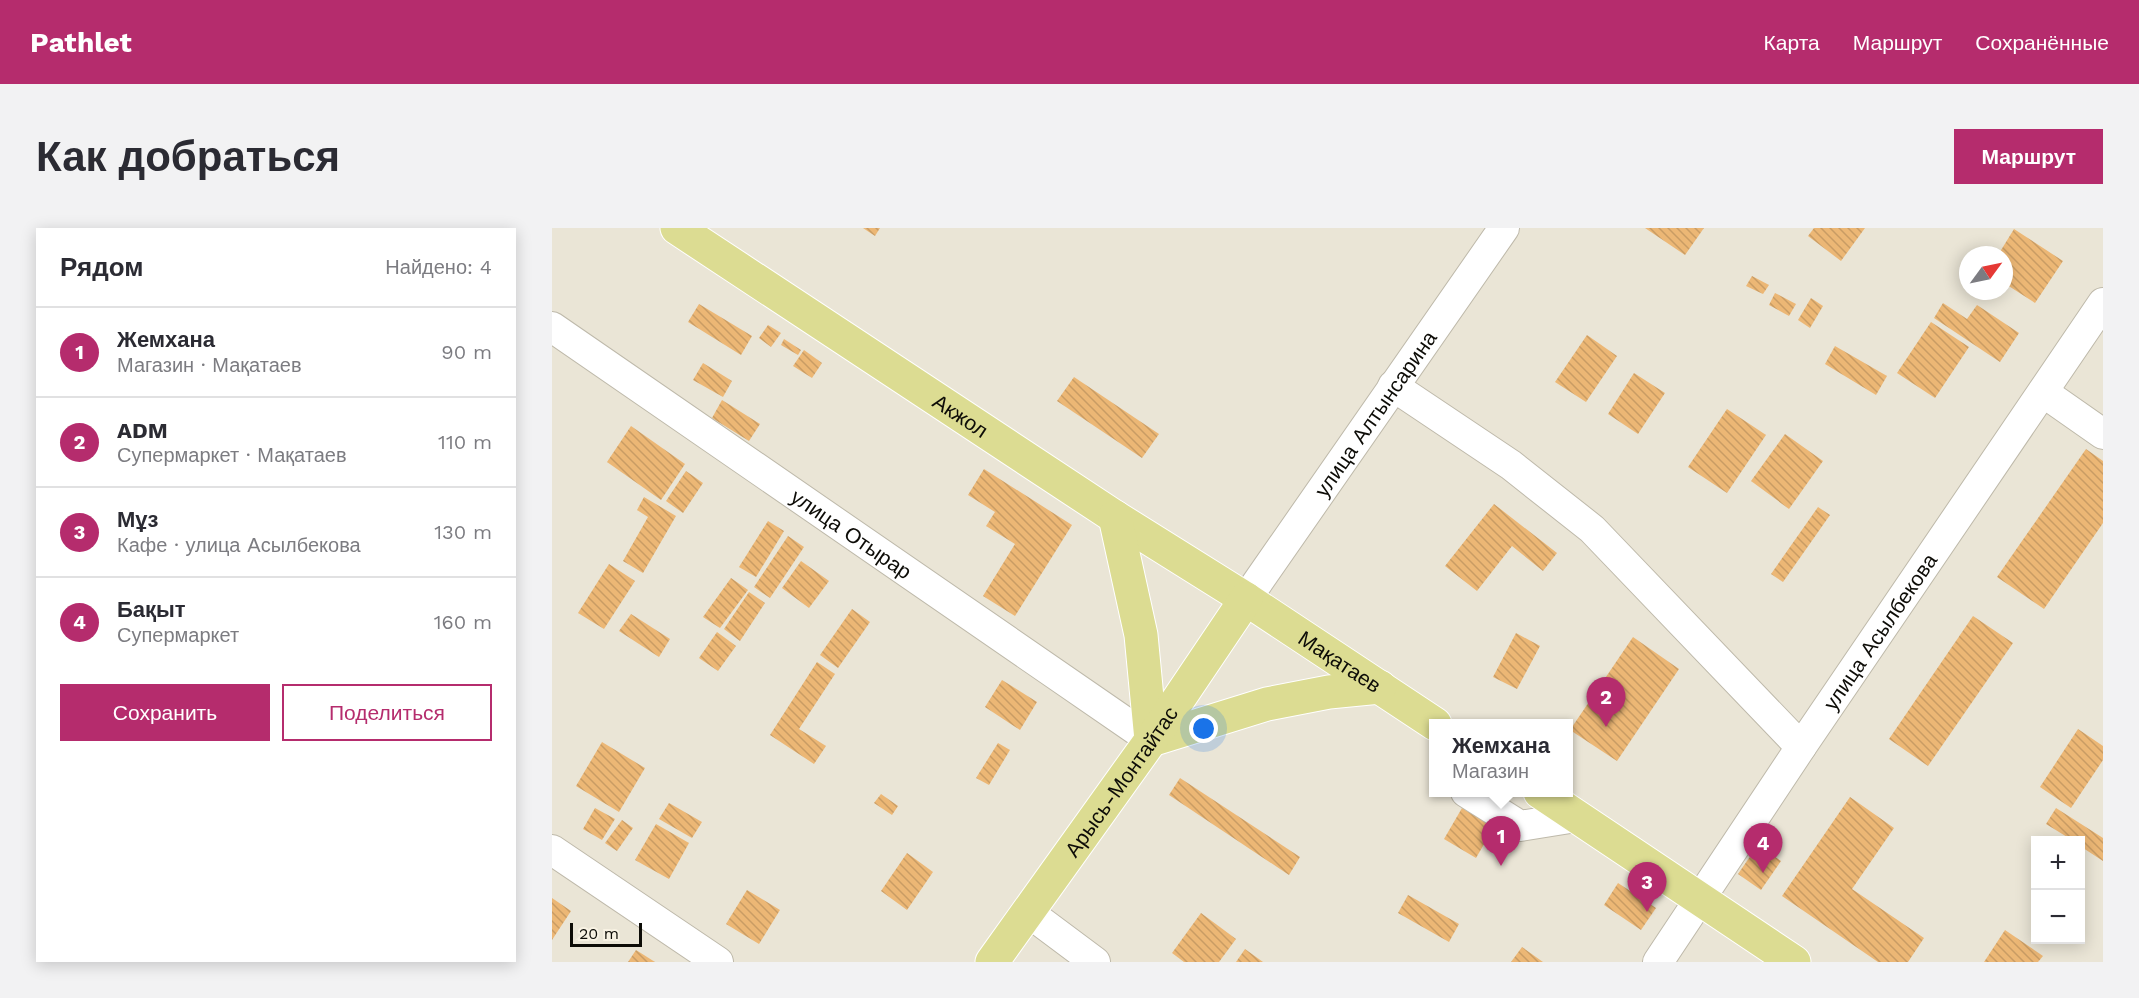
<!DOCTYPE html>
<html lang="ru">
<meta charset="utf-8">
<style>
:root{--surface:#fff;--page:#f2f2f3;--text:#2b2b33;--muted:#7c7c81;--line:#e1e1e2;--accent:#b52c6d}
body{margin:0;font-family:"Work Sans",sans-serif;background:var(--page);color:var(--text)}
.controls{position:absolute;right:18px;bottom:18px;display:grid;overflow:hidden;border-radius:0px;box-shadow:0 3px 15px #0003}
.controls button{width:54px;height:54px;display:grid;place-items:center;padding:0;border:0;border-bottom:2px solid var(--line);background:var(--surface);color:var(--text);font:30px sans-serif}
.compass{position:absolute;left:1407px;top:18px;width:54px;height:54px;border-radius:50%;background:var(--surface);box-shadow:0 3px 15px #0003;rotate:57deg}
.scale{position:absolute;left:18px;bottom:15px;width:72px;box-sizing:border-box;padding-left:6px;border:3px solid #0d0c07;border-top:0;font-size:16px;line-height:21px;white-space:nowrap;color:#0d0c07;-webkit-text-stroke:4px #f8f2e3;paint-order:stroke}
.you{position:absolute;left:652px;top:501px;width:21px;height:21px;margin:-15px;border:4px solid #fff;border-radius:50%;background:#1a73e8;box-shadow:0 0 0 9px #1a73e833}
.badge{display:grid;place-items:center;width:39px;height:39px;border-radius:50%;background:var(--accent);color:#fff;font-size:20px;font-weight:700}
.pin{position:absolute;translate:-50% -50px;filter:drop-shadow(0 2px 3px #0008)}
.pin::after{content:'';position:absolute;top:32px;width:21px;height:18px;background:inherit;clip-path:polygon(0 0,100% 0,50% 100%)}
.popup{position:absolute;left:877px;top:491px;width:144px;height:78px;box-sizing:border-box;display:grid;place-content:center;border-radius:0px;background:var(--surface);filter:drop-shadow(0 2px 4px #0005);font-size:20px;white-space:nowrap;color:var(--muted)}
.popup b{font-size:22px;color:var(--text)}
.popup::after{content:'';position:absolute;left:50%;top:100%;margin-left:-12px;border:12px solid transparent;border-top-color:var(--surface)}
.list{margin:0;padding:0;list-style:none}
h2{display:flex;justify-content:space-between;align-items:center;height:78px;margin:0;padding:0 24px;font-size:26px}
h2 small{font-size:20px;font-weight:400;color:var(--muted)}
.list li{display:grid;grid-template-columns:39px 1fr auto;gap:18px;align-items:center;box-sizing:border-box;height:90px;padding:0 24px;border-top:2px solid var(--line)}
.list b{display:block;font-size:22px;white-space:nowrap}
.list p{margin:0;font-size:20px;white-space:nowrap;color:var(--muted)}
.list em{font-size:20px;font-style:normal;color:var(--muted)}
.actions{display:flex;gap:12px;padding:18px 24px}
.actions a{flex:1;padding:14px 0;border:2px solid var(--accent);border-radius:0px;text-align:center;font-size:21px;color:var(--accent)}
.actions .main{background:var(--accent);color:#fff}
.map{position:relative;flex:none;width:1551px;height:734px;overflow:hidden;border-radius:0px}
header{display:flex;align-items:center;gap:36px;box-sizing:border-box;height:84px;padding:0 30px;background:var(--accent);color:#fff}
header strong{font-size:28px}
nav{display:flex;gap:33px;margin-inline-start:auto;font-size:21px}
.intro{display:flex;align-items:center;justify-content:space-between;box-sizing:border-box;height:144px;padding:0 36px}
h1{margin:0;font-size:42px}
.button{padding:15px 27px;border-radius:0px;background:var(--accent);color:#fff;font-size:21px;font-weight:700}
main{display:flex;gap:36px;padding:0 36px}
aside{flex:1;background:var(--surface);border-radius:0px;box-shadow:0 3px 15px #0003}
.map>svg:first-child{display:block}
.building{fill:url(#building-back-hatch)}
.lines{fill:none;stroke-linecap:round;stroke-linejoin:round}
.minor-casing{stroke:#beb9aa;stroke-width:32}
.major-casing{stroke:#fff;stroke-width:35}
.minor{stroke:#fff;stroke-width:30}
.major{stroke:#dcdc92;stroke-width:33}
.labels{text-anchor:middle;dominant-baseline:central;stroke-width:5;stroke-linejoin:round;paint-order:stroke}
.street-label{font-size:21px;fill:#0d0c07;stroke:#f8f2e3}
</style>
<header>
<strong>Pathlet</strong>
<nav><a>Карта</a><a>Маршрут</a><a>Сохранённые</a></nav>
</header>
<div class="intro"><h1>Как добраться</h1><a class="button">Маршрут</a></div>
<main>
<aside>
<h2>Рядом<small>Найдено: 4</small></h2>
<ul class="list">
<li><span class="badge">1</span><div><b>Жемхана</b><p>Магазин · Мақатаев</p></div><em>90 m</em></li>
<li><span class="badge">2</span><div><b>ADM</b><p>Супермаркет · Мақатаев</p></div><em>110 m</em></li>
<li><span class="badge">3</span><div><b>Мұз</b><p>Кафе · улица Асылбекова</p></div><em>130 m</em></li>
<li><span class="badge">4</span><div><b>Бақыт</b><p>Супермаркет</p></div><em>160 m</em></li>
</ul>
<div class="actions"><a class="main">Сохранить</a><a>Поделиться</a></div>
</aside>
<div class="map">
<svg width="1551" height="734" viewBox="0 0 1551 734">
<defs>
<pattern id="building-back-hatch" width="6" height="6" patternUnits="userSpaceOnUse" patternTransform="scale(1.5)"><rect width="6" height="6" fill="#ecb775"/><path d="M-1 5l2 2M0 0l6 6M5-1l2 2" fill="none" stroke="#c99c64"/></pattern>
</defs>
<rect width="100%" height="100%" fill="#eae5d6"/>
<g class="building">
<polygon points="311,0 328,0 323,8"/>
<polygon points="1093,0 1152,0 1133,27"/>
<polygon points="1262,0 1313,0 1289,33 1256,8"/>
<polygon points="1462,1 1511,33 1483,75 1452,55 1452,27 1446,27"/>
<polygon points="1200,48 1217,57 1211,66 1194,58"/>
<polygon points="1223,65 1244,76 1237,88 1217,77"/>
<polygon points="1259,70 1271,78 1258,100 1246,92"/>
<polygon points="1391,75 1415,91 1425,77 1467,105 1448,134 1382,90"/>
<polygon points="147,76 200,108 189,127 136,94"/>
<polygon points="1379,94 1417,119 1383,170 1345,145"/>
<polygon points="216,97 229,105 219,119 207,110"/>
<polygon points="1035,107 1065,128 1034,174 1003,154"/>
<polygon points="232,111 249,122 246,127 229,117"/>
<polygon points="1283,118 1335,148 1324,167 1273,136"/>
<polygon points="252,122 270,135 260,150 241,138"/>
<polygon points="151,135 180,153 171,169 141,152"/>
<polygon points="1082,145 1113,165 1086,206 1056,186"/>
<polygon points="522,149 607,206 590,230 505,173"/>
<polygon points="170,172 208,196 197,213 160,190"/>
<polygon points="1175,181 1214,207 1175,265 1136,239"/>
<polygon points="79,198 133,236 109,272 55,234"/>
<polygon points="1233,206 1271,233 1237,281 1199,253"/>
<polygon points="1534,221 1551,233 1551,295 1492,381 1445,349"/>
<polygon points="432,241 520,297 463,388 431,368 463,316 434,298 443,284 416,267"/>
<polygon points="134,243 151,255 131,285 114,273"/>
<polygon points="92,269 124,288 91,345 71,333 96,289 85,282"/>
<polygon points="942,276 1005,325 991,343 960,318 925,363 893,338"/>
<polygon points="1266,279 1278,287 1231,354 1219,346"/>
<polygon points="216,293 232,303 204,349 187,339"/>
<polygon points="236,308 252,319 218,370 202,359"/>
<polygon points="249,333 277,353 257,380 230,360"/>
<polygon points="57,336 83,353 52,401 26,385"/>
<polygon points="179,350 196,362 168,400 151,389"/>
<polygon points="197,364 213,375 188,413 172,401"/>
<polygon points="300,381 318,394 286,440 268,427"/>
<polygon points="79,386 118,411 107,429 67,403"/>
<polygon points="1421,388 1461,415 1376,538 1337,511"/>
<polygon points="165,404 184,418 166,443 147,430"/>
<polygon points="964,405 988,418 965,461 941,449"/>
<polygon points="1081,409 1127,441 1065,533 1018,502"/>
<polygon points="265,434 283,446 247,501 274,518 262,536 218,507"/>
<polygon points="450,452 485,474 468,502 433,479"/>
<polygon points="1526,501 1551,518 1551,532 1519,580 1488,559"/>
<polygon points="50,514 93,540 67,584 24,558"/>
<polygon points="446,515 458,522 437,557 424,550"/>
<polygon points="628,550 748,629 737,647 617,567"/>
<polygon points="329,566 346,578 340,587 322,575"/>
<polygon points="1298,569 1342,600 1300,661 1372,710 1356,734 1326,734 1230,668"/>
<polygon points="117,575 150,594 140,610 107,591"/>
<polygon points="43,580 63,591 50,612 31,601"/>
<polygon points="910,580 942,599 924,630 892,611"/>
<polygon points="1504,580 1551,610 1551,633 1528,618 1528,612 1520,612 1494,596"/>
<polygon points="70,592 81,600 65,623 53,615"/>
<polygon points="104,596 137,615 117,651 83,632"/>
<polygon points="1206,617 1229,633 1209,662 1186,646"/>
<polygon points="355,625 381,644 355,682 329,663"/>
<polygon points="1066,655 1104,680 1089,702 1052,677"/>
<polygon points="195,662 228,682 207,716 174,696"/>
<polygon points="856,667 907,696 897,714 846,685"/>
<polygon points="0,670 19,683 0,712"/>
<polygon points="649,685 684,711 667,734 632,734 620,725"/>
<polygon points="1453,702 1491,728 1486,734 1432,734"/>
<polygon points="970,719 991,734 959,734"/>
<polygon points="693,721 711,734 684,734"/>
<polygon points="84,722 103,734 76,734"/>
</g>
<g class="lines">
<g class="minor-casing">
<g id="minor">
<path id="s1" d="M 0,99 L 599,512"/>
<polyline points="841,158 959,237 1040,301 1249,519"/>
<polyline points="1491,164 1551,206"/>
<path id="s2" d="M 694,371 L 952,0"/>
<polyline points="914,564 968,598 1024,589"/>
<polyline points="0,622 166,734"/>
<polyline points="476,684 543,734"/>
<path id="s3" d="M 1106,734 L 1249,519 L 1551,75"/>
</g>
</g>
<g class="major-casing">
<g id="major">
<path id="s4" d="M 125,0 L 563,289 L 694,371 L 883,496"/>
<polyline points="563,289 589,407 599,512 715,476 777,464 828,459"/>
<polyline points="988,564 1242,734"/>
<path id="s5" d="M 440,734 L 599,512 L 694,371"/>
</g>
</g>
<use href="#minor" class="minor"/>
<use href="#major" class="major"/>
</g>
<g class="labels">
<g class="street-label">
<text stroke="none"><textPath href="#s2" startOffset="226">улица Алтынсарина</textPath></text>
<text stroke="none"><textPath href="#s4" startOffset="340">Акжол</textPath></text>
<text stroke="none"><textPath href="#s1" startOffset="364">улица Отырар</textPath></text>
<text stroke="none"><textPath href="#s3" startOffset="398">улица Асылбекова</textPath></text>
<text stroke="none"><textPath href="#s4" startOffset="792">Мақатаев</textPath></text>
<text stroke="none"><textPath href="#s5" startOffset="222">Арысь-Монтайтас</textPath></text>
</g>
</g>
</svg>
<div class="controls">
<button>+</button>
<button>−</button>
</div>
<svg class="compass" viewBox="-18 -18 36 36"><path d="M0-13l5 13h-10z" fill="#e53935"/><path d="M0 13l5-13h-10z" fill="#7c7c81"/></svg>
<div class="scale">20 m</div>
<div class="you"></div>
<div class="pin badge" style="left:949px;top:638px">1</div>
<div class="popup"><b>Жемхана</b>Магазин</div>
<div class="pin badge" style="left:1054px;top:499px">2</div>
<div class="pin badge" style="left:1095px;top:684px">3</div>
<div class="pin badge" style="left:1211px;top:645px">4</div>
</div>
</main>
